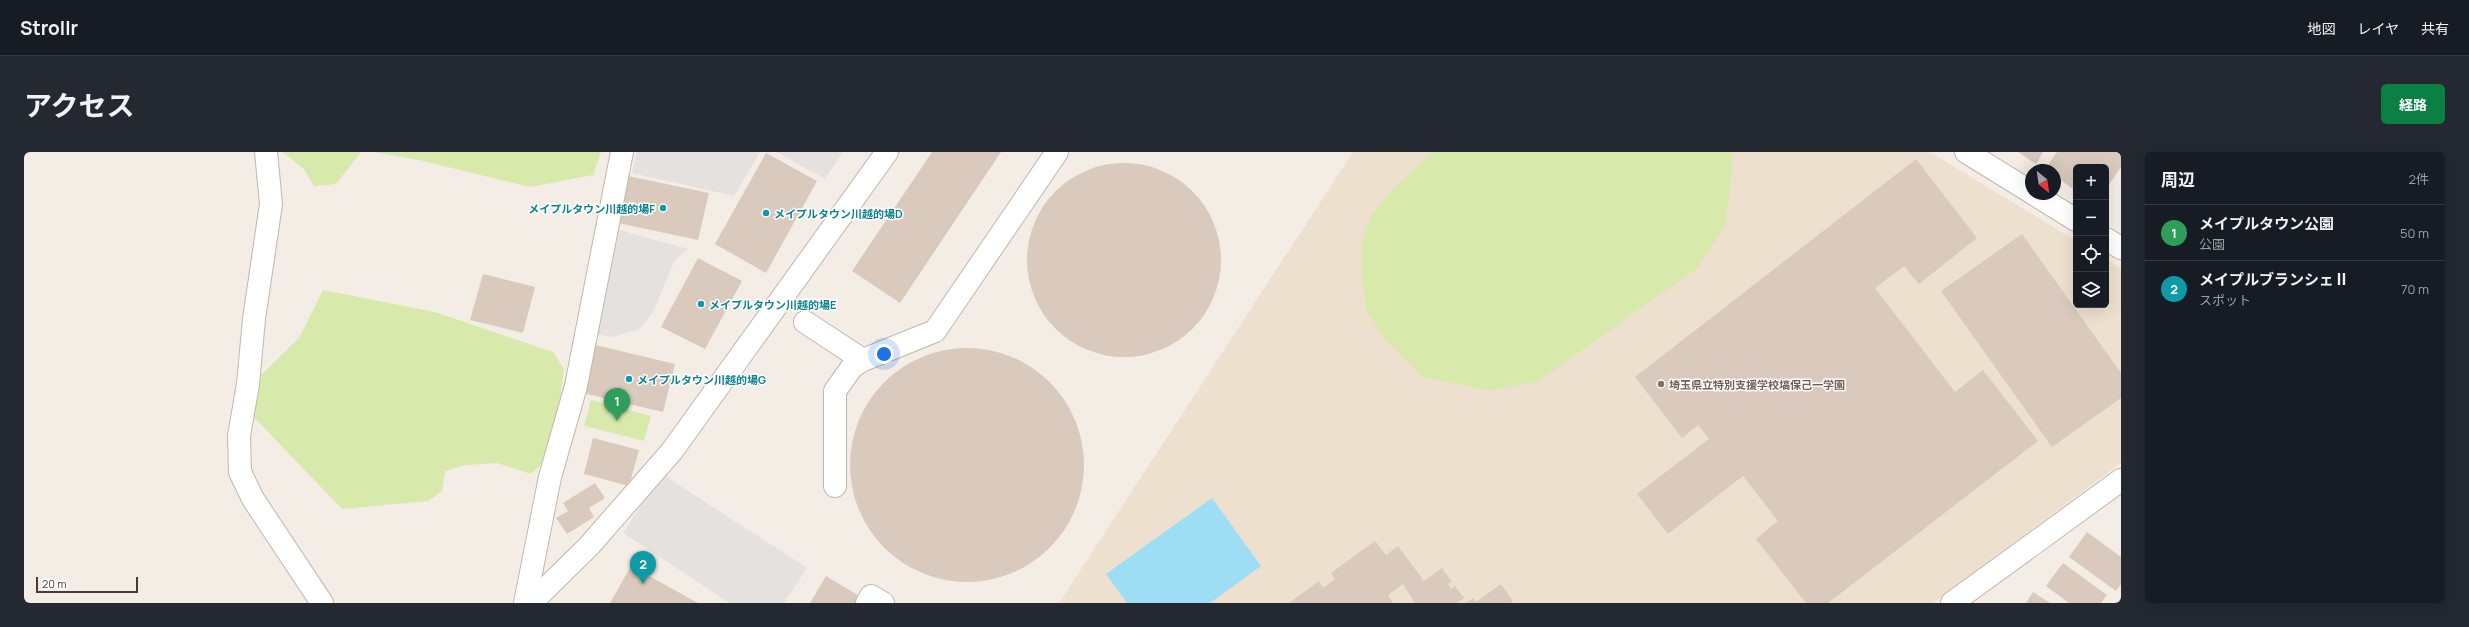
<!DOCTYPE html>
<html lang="ja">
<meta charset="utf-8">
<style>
:root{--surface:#171b24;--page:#242831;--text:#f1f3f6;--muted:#9ea1a6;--line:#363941;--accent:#0b8043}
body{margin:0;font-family:Manrope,"Noto Sans JP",sans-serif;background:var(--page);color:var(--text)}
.controls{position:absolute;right:12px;top:12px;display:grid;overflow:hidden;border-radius:6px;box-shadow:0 4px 16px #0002}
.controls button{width:36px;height:36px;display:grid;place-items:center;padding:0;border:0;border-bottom:1px solid var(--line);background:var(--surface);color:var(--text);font:20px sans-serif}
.compass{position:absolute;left:2001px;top:12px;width:36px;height:36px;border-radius:50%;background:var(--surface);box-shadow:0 4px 16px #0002;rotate:151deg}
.scale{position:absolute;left:12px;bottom:10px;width:102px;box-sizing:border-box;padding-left:4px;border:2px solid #473d35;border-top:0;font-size:11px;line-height:14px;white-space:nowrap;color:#473d35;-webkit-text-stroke:3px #fff;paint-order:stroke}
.you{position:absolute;left:860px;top:202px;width:14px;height:14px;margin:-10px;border:3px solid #fff;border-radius:50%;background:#1a73e8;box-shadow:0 0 0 6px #1a73e833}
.badge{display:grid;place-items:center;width:26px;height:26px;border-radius:50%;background:var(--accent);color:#fff;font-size:13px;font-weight:700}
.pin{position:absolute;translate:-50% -33px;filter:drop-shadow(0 1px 2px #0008)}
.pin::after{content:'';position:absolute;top:21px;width:14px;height:12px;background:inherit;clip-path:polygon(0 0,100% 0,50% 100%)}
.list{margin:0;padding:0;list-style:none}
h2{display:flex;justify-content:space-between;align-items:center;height:52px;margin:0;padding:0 16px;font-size:17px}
h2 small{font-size:13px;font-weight:400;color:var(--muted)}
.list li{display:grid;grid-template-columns:26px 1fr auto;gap:12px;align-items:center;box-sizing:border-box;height:56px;padding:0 16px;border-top:1px solid var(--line)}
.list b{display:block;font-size:15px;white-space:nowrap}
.list p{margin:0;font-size:13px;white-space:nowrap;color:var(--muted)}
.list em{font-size:13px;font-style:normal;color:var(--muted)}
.icon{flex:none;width:22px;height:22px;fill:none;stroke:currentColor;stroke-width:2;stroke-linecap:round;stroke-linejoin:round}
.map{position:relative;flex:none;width:2097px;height:451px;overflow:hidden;border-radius:6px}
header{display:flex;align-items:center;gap:24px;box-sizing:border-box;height:56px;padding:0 20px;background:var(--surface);border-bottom:1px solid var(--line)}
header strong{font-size:19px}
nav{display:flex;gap:22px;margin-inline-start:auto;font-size:14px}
.intro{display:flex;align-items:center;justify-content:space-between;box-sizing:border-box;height:96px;padding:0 24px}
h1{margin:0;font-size:28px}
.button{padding:10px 18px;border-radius:6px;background:var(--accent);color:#fff;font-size:14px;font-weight:700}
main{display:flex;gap:24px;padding:0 24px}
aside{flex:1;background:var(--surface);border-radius:6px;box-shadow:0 4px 16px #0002}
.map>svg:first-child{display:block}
.education{fill:#eee0cf}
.green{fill:#d7eaac}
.parking{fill:#e4e1de}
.water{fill:#9edef4}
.building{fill:#d9cabd}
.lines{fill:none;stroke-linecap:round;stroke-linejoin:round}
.minor-casing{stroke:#c2b6ab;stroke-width:24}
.minor{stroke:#fff;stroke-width:22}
.culture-dot{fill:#0f9aa8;stroke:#fff;stroke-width:1.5}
.education-dot{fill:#8d6e63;stroke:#fff;stroke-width:1.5}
.labels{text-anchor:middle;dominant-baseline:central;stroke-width:3;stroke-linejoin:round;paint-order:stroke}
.culture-label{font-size:11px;font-weight:bold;fill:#0d838f;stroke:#fff;text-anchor:start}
.education-label{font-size:11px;font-weight:bold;fill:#785e54;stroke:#fff;text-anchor:start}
</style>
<header>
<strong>Strollr</strong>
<nav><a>地図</a><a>レイヤ</a><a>共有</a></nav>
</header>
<div class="intro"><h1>アクセス</h1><a class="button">経路</a></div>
<main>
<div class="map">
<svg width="2097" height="451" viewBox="0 0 2097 451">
<rect width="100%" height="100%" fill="#f4ede5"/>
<polygon class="education" points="1329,0 1906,0 2052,89 2052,153 2082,153 2082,107 2097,116 2097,311 1909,451 1035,451"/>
<g class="green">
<polygon points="258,0 337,0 312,32 290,34 279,16"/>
<polygon points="349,0 577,0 569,23 506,35 395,8"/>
<polygon points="1409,0 1706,0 1709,5 1702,72 1672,117 1513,230 1464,238 1399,225 1359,185 1342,158 1338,127 1338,91 1348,62 1372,34"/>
<polygon points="299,138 411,160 529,200 540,217 534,261 523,307 507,322 473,311 442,313 421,319 418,339 404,349 318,357 227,262 232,228 275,186"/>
<polygon points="567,248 627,264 620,289 560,274"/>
</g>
<g class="parking">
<polygon points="613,0 736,0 710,44 608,21"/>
<polygon points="752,0 819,0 801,27"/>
<polygon points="585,75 664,97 651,108 629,160 616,177 588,185 561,180"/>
<polygon points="638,322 783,416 760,451 706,451 599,381"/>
</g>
<polygon class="water" points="1188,346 1237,414 1186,451 1103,451 1082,422"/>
<g class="building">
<polygon points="908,0 977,0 876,151 828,119"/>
<polygon points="1994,0 2019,0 2012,12"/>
<polygon points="2033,0 2097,0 2097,15 2082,37 2082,15 2052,15 2052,39 2031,24 2031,18 2021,18"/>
<polygon points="742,1 793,29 742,121 691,92"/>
<polygon points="1892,7 1953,86 1895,132 1880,114 1851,136 1931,240 1959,218 2014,289 1804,451 1782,451 1732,387 1754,369 1719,324 1644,382 1613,342 1685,287 1674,273 1658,286 1611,225"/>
<circle cx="1100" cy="108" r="97"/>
<polygon points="604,24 685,41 674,88 594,71"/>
<polygon points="1998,82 2097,221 2097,246 2028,295 1917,139"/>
<polygon points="674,106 718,129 681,197 637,175"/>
<polygon points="459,122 511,135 499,181 446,168"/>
<polygon points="571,193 651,212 639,260 559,241"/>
<circle cx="943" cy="313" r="117"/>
<polygon points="569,286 615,298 605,334 560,322"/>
<polygon points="571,331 581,346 565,356 570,365 543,382 532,366 544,359 539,351"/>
<polygon points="2063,380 2097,405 2097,432 2092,439 2045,405"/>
<polygon points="1351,389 1362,403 1374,394 1400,429 1418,416 1428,430 1424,432 1427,437 1431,434 1440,446 1433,451 1391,451 1379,432 1364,443 1369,451 1265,451 1295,429 1299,436 1311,427 1307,421"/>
<polygon points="2039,411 2083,443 2077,451 2045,451 2022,434"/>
<polygon points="607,414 674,451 586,451"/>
<polygon points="802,424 837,445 834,451 786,451"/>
<polygon points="1477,432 1489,449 1486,451 1442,451 1449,446 1452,450"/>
<polygon points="2009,440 2026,451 2002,451"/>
</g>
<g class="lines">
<g class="minor-casing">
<g id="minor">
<polyline points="242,0 247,52 230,167 224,232 215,284 216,320 229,347 298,451"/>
<polyline points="1942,0 2007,40"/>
<polyline points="2010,42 2052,68"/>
<polyline points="2082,87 2097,96"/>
<polyline points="781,170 839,208"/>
<polyline points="811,334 811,239 828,215 839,208 911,179 1033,0"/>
<polyline points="501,451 526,325 552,234 598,0"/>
<polyline points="507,451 565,394 648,299 863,0"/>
<polyline points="843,451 847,444 859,451"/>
<polyline points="1928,451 2097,328"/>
</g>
</g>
<use href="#minor" class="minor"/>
</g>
<g class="culture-dot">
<circle cx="639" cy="56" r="4"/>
<circle cx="742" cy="61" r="4"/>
<circle cx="677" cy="152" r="4"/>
<circle cx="605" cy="227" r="4"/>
</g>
<circle class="education-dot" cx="1637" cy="232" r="4"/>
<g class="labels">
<g class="culture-label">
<text x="631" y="56" text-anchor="end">メイプルタウン川越的場F</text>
<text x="750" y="61">メイプルタウン川越的場D</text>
<text x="685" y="152">メイプルタウン川越的場E</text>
<text x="613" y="227">メイプルタウン川越的場G</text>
</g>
<g class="education-label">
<text x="1645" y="232">埼玉県立特別支援学校塙保己一学園</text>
</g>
</g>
</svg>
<div class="controls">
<button>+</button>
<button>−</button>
<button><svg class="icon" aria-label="locate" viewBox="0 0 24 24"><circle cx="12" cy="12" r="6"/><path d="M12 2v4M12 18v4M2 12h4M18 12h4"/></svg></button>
<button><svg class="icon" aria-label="layers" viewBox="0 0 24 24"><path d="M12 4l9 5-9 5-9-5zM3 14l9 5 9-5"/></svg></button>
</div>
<svg class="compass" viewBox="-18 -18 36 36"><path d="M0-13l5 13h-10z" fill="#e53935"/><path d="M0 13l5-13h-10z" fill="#9ea1a6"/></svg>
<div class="scale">20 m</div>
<div class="you"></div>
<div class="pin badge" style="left:593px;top:269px;background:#2e9e5b">1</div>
<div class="pin badge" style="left:619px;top:432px;background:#0f9aa8">2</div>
</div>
<aside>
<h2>周辺<small>2件</small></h2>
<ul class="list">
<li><span class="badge" style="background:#2e9e5b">1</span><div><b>メイプルタウン公園</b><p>公園</p></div><em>50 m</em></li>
<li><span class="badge" style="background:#0f9aa8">2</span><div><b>メイプルブランシェⅡ</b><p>スポット</p></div><em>70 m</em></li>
</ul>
</aside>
</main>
